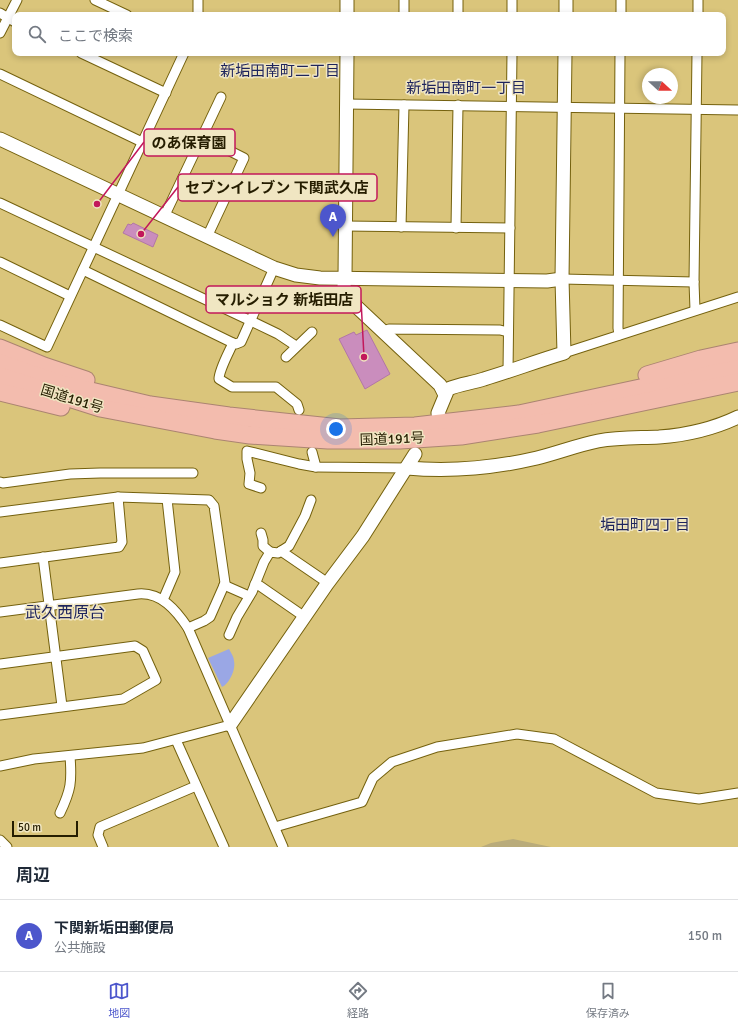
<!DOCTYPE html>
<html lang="ja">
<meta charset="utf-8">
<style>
:root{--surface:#fff;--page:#f2f2f3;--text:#1f2937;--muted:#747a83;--line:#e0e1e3;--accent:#4c56cc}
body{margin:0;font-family:Signika,"Noto Sans JP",sans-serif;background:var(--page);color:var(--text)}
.compass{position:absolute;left:642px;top:68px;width:36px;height:36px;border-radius:50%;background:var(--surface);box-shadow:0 2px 6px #0003;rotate:111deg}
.scale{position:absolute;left:12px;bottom:10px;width:66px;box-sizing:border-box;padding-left:4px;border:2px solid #251d00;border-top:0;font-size:11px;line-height:14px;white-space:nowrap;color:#251d00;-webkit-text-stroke:3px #f0e6c2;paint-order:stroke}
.you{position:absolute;left:336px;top:429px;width:14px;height:14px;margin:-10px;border:3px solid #fff;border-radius:50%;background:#1a73e8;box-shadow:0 0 0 6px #1a73e833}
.badge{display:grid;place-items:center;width:26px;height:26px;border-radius:50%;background:var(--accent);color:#fff;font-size:13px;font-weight:700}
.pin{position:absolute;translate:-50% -33px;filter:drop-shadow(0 1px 2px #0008)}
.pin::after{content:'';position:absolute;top:21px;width:14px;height:12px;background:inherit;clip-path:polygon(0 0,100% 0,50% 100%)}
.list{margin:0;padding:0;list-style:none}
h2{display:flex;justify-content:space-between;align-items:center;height:52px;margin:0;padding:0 16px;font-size:17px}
h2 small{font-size:13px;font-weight:400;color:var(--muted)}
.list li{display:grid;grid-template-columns:26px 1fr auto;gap:12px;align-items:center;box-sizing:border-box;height:72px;padding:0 16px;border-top:1px solid var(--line)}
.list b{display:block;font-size:15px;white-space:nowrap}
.list p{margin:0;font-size:13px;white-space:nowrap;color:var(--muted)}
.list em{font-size:13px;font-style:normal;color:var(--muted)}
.icon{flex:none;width:22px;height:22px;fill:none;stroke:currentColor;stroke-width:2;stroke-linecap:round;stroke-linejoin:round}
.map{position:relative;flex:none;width:738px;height:847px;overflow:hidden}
.search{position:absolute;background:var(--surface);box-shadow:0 2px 6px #0003;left:12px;right:12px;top:12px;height:44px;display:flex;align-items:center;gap:10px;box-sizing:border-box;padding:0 14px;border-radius:8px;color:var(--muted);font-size:15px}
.sheet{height:124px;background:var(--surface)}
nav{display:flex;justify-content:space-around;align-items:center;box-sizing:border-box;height:56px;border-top:1px solid var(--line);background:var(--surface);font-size:11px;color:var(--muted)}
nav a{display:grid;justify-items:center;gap:2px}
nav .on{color:var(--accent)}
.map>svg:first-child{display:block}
.green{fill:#b9ab7a}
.water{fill:#9aa7e5}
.building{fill:#ca8dbd;stroke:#b277a6}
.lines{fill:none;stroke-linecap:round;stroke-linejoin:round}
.street-casing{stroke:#74610e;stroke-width:11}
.secondary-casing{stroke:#74610e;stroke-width:15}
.highway-casing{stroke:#ab8471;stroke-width:19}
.street{stroke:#fff;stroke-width:9}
.secondary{stroke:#fff;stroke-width:13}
.highway{stroke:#f3bcae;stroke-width:17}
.labels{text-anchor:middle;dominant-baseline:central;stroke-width:3;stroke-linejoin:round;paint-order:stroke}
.street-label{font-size:14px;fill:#251d00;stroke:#f0e6c2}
.neighbourhood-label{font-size:15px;fill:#1e245c;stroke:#f0e6c2}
.quarter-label{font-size:16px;fill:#1e245c;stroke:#f0e6c2}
.leader{fill:none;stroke:#c2185b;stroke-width:1.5}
.callout-dot{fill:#c2185b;stroke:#f0e6c2;stroke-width:1.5}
.callout{fill:#f0e6c2;stroke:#c2185b;stroke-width:1.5}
.callout-label{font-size:15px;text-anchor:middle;font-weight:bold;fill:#251d00}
</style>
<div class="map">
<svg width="738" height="847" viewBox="0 0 738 847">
<rect width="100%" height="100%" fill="#dac57b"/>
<polygon class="green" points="513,839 551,847 481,847 491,843"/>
<path class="water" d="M 229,649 C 231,653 234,657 234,661 C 236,670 229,684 222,687 L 208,658 Z"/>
<g class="building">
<polygon points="133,223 158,235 153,247 123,233 128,224 131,225"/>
<polygon points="367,330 390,374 365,389 339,339 354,332 356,335"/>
</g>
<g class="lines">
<g class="street-casing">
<g id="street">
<polyline points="95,0 127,15"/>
<polyline points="0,13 15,22"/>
<polyline points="198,15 198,0"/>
<polyline points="404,15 404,0"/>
<polyline points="458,15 458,0"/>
<polyline points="512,15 512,0"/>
<polyline points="621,15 621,0"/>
<polyline points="698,15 698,0"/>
<polyline points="0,33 17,0"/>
<polyline points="81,53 166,93"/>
<polyline points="0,74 142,142"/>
<polyline points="346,104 738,110"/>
<polyline points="202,137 244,158 207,237"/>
<polyline points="0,203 251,321 278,334 296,346"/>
<polyline points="164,217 221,97"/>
<polyline points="345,226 510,228"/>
<polyline points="401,227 404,105"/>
<polyline points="456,228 458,105"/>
<polyline points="0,262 70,296"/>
<path d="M 274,268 L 241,342 L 236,344 L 233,343 C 229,352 219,370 219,379 L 232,387 L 276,387 L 297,404 L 299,410"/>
<polyline points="83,270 233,343"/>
<polyline points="562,279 694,282"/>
<polyline points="695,310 694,282 697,53"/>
<polyline points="0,325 47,347 184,53"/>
<polyline points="382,332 389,329 500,330 508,332"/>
<polyline points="619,335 618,328 620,53"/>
<polyline points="564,353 738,297"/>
<polyline points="286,357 312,332"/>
<polyline points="508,372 512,53"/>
<polyline points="312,452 316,467"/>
<polyline points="0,482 3,483 70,474 100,473 193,473"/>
<polyline points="261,488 249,484 250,473 247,459 247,451 299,464 316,467 407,468"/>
<polyline points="0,512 118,497 209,500 214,506 225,583 210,617 204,621 188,628"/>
<polyline points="261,533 263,540 263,546 270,552"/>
<polyline points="281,551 322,579"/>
<polyline points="43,557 62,706"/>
<polyline points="0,563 119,547 122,542 118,497"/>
<polyline points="255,584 260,586 299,613"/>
<polyline points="224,585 249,596"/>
<polyline points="163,600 175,572 167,499"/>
<path d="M 0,612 L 138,594 C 161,592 176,610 188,628 L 283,847"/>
<polyline points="229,635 237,617 252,592 264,562 270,552 278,553 289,546 305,516 311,500"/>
<polyline points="0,664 135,646 143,651 156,680 123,699 0,715"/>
<polyline points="176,740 224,847"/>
<polyline points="0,766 34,759 143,748 230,725"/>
<path d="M 60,813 C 71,790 72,782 70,756"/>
<polyline points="275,827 362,802 373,778 392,762 437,747 517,734 554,739 656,793 699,799 738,793"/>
<polyline points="0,840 7,847"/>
<polyline points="103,847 98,835 100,827 196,786"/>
</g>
</g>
<g class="secondary-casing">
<g id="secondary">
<polyline points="347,15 347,0"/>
<polyline points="566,15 566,0"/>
<polyline points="347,53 345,278 343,294 440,385 445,395"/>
<polyline points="0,139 274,268 296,275 320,278 547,281 562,279"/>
<path d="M 438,413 L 448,389 C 460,384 472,383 484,379 C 511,371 537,361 564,353 L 562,279 L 565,53"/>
<path d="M 407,468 C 451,472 494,468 537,458 C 557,453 578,445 598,441 C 619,437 638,438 659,437 C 686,435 713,429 738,417"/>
<polyline points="230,725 327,584 363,536 415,454"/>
</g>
</g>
<g class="highway-casing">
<g id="highway">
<polyline points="0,348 44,366 86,380"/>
<polyline points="0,363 61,384 150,405 229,416 340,428 415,426 519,414 738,367"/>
<polyline points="647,375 701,359 738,351"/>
<polyline points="0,376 100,408 215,430 250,435 328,440 400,440 461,436 538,424 738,382"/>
<polyline points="0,392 61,407"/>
</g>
</g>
<use href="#street" class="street"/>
<use href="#secondary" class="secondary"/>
<use href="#highway" class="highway"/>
</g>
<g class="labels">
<g class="street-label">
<text transform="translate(72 399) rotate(17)">国道191号</text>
<text transform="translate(392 439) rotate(-2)">国道191号</text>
</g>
<g class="neighbourhood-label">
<text x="280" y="71">新垢田南町二丁目</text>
<text x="466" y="88">新垢田南町一丁目</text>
<text x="645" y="525">垢田町四丁目</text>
</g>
<g class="quarter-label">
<text x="65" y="613">武久西原台</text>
</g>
</g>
<path class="leader" d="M97 204L144 142M141 234L178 187M364 357L361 300"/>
<g class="callout-dot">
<circle cx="97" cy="204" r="4"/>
<circle cx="141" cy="234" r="4"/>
<circle cx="364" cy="357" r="4"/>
</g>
<g class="callout">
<rect x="144" y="129" width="91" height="27" rx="4"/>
<rect x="178" y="174" width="199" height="27" rx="4"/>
<rect x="206" y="286" width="155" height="27" rx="4"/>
</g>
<g class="callout-label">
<text x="189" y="148">のあ保育園</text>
<text x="277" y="193">セブンイレブン 下関武久店</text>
<text x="284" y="305">マルショク 新垢田店</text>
</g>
</svg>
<svg class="compass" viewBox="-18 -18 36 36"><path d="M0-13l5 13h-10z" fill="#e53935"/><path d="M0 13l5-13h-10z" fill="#747a83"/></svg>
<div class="scale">50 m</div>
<div class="you"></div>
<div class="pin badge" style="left:333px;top:237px">A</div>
<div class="search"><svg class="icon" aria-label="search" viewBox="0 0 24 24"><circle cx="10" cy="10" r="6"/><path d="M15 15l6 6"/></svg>ここで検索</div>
</div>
<section class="sheet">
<h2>周辺<small></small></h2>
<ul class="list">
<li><span class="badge">A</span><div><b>下関新垢田郵便局</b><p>公共施設</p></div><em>150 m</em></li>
</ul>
</section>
<nav>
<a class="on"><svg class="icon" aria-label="map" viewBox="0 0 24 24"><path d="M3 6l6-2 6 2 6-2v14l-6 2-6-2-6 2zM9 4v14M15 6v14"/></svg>地図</a>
<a><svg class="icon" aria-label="directions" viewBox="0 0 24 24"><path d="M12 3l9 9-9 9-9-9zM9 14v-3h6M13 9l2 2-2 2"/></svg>経路</a>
<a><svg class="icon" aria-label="saved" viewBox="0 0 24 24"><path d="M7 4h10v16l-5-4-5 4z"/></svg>保存済み</a>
</nav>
